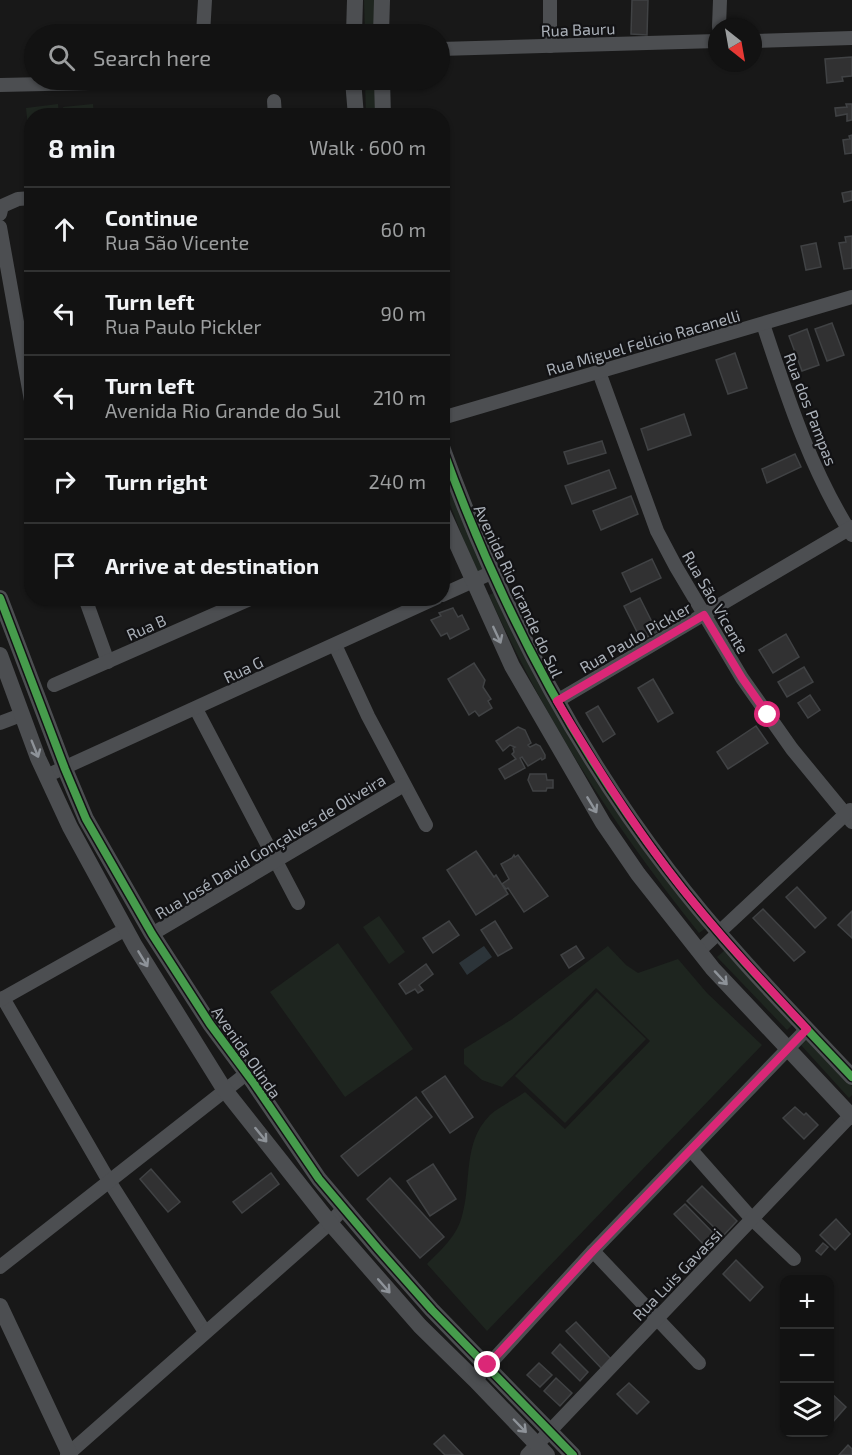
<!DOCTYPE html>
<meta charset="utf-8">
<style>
:root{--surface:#121212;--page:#1b1b1b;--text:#f1f3f6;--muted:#9c9e9f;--line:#313232}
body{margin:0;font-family:"Exo 2",sans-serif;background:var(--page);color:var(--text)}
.controls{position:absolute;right:18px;bottom:18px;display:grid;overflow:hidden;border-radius:12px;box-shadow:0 2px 4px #0004}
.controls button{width:54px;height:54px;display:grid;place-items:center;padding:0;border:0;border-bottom:2px solid var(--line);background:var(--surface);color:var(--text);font:30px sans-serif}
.compass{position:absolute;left:708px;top:18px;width:54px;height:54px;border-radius:50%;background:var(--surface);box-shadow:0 2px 4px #0004;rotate:149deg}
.stop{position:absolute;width:18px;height:18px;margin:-14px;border:4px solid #db2777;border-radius:50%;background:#fff}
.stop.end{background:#db2777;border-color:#fff;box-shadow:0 2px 6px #0008}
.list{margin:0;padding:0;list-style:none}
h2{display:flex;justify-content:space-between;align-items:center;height:78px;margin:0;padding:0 24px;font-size:26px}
h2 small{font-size:20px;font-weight:400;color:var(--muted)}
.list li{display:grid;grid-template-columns:39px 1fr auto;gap:18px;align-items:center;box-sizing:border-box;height:84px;padding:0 24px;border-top:2px solid var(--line)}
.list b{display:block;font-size:22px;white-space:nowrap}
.list p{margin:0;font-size:20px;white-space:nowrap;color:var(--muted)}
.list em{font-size:20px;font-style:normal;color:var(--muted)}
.icon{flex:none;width:33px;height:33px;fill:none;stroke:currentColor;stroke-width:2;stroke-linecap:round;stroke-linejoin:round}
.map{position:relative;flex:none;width:852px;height:1455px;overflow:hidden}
.search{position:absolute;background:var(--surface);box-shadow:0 2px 4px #0004;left:24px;top:24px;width:426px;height:66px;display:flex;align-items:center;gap:15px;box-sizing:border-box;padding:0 21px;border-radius:33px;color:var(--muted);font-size:22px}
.panel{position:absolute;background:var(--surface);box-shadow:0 2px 4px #0004;left:24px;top:108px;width:426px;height:498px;border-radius:24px}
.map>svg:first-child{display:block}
.green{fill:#1e251f}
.water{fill:#2c3439}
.building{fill:#313132;stroke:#404244;stroke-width:1.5}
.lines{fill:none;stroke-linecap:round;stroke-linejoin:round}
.minor{stroke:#4c4e51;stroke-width:14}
.tertiary{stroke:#4c4e51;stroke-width:16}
.cycleway-casing{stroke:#121214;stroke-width:11}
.cycleway{stroke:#469c4c;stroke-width:8}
.oneway{stroke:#8e9399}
.route{stroke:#db2777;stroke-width:8}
.labels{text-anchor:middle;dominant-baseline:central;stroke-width:4.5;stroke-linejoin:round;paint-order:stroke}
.street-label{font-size:16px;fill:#aab0b8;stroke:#121214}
</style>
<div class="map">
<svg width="852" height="1455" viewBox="0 0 852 1455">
<rect width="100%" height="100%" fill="#181818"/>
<g class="green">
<polygon points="364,0 374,0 374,34 365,34"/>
<polygon points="365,80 375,80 376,115 366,115"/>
<polygon points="58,104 59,115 32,116 31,155 26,108"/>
<polygon points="93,104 94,115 64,115 63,107"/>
<polygon points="442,462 484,569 476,572 443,486"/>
<path d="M 496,592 L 706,928 L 699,933 C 613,825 546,722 489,595 Z"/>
<polygon points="379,916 405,952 389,964 363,927"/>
<polygon points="338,943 413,1049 345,1097 270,992"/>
<path d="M 608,946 L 626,965 L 638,973 L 678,959 L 707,993 L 762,1045 L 487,1331 L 427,1264 C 441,1250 457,1236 462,1216 C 472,1182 462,1143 490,1115 C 500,1106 514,1100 525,1092 L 565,1129 L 650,1041 L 596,988 L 502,1087 L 482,1080 L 464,1064 L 464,1049 L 511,1020 Z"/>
<polygon points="725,950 794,1023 787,1030 717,957"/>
<polygon points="597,992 646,1039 565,1123 515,1076"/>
<polygon points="808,1039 852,1086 852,1095 849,1098 801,1045"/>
</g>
<polygon class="water" points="484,946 492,957 467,975 459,963"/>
<g class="building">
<polygon points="632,0 648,0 647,35 631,34"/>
<polygon points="852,57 852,76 842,77 843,81 827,83 825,59"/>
<polygon points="846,104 852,104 852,120 847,121 847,114 836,116 835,108 847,107"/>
<polygon points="852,135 852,153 845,154 843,140 850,139 849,136"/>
<polygon points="852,191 852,200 844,202 842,193"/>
<polygon points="852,236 852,268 844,269 839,243 846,242 845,237"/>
<polygon points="816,243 821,267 806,270 801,246"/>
<polygon points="832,323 844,355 827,361 815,329"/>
<polygon points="807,329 819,365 802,371 789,336"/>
<polygon points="735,353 747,388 728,394 716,360"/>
<polygon points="684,414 691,435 648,450 641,429"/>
<polygon points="602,441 606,453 568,464 564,452"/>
<polygon points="795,454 801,467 767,483 762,469"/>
<polygon points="609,470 616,488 572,504 565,486"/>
<polygon points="631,496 638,514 601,530 593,511"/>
<polygon points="652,559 661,578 631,592 622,573"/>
<polygon points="640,598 657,632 641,640 624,606"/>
<polygon points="453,608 458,617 462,615 469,629 450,639 447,633 441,636 431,620 441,616 439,613"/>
<polygon points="786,634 799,657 773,673 759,650"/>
<polygon points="474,663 485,680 483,687 491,699 488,701 492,708 479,716 475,711 469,715 448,679"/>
<polygon points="804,667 813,682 787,697 778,682"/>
<polygon points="653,679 673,713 658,722 638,688"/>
<polygon points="810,695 820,710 808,718 798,703"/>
<polygon points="598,706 615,734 603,742 586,713"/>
<polygon points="756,726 768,743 728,769 717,752"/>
<polygon points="518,727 525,730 531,743 528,745 530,747 536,744 540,746 545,755 545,758 542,760 541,758 528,766 522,757 520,758 525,768 505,779 499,769 516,759 512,754 514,752 513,748 515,747 510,745 503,751 496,741"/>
<polygon points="530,774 546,774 547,780 553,780 553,788 547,788 546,791 533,791 528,780"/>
<polygon points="476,851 494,877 496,875 508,894 476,915 447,870"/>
<polygon points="514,855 515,857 518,855 548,896 524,912 508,888 506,889 502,884 509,879 501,864 512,858"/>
<polygon points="797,887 826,918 815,928 786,897"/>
<polygon points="763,909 805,952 794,961 753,918"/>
<polygon points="852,911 852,938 838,925"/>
<polygon points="449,921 459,935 433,953 423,938"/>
<polygon points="495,921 512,948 498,956 481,930"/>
<polygon points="576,946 584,958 569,968 561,955"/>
<polygon points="426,964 433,974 419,985 423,990 418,993 415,989 406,994 399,984"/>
<polygon points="445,1076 473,1117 450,1133 422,1092"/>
<polygon points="416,1097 432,1117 358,1176 341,1156"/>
<polygon points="795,1107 804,1115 806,1113 818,1125 804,1139 783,1118"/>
<polygon points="433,1164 456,1199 430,1216 407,1181"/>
<polygon points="151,1169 180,1202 168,1212 140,1179"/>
<polygon points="271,1173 279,1184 242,1213 233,1202"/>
<polygon points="390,1178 444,1237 420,1258 367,1199"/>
<polygon points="702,1186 737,1221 723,1236 687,1201"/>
<polygon points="685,1204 719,1239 708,1249 674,1214"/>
<polygon points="836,1219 850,1234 835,1250 820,1235"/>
<polygon points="823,1243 828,1247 821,1255 816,1251"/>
<polygon points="736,1260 763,1287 750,1301 723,1274"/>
<polygon points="576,1322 611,1359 602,1369 566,1331"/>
<polygon points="560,1344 588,1372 580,1381 552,1353"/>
<polygon points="539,1363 552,1375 540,1387 527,1375"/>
<polygon points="556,1378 572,1393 560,1406 544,1391"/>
<polygon points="629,1383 649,1402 637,1414 617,1394"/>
<polygon points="830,1392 846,1407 832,1423 830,1420"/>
<polygon points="444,1435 463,1455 445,1455 434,1444"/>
<polygon points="848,1445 852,1449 852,1455 839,1455"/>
</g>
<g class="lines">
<g class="minor">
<polyline points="719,27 720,0"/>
<polyline points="203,34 205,0"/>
<polyline points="753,41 852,38"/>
<polyline points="550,46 550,0"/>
<polyline points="440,49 717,41"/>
<polyline points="0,85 225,80"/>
<polyline points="274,101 275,116"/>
<polyline points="0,214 2,206 18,199 32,198"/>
<polyline points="0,227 32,406"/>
<path d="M 763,324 C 787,396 810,469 852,535"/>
<polyline points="599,372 657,531 676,567 742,678 792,749 852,822"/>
<polyline points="442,418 852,297"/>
<polyline points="442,595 493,572"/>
<polyline points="85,598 108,662"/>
<polyline points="335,645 368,716 426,825"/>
<polyline points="54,685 252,598"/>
<polyline points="557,701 852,527"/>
<polyline points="196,709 298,903"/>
<polyline points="0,723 21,715"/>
<polyline points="46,776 436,598"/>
<polyline points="152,934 404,785"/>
<polyline points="699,951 850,810"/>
<polyline points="3,998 109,1181 205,1332"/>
<polyline points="0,1000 126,929"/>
<polyline points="691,1150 752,1219 794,1259"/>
<polyline points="593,1251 699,1363"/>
<polyline points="0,1267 246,1074"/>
<polyline points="475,1380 593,1251 807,1029"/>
<polyline points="67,1455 330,1223 344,1208"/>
<polyline points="527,1455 852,1114"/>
</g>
<g class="tertiary">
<polyline points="354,34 355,0"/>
<polyline points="381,34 382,0"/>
<polyline points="353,80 356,116"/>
<polyline points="382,80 383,116"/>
<path d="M 442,447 C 496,597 571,743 668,870 C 724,944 789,1010 852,1077"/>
<polyline points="442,511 512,666 603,823 638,874 713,969 852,1117"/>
<polyline points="0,598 65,769 86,819 152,934 210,1024 253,1082 319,1179 379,1250 432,1310 573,1455"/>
<polyline points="0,655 38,758 70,827 135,946 224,1089 330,1223 420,1326 475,1380 547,1455"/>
<polyline points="0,1306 70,1455"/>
</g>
<g class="cycleway-casing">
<g id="cycleway">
<path d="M 442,447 C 496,597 571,743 668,870 C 724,944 789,1010 852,1077"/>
<polyline points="0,598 65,769 86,819 152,934 210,1024 253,1082 319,1179 379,1250 432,1310 573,1455"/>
</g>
</g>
<use href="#cycleway" class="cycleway"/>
</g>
<defs><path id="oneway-shaft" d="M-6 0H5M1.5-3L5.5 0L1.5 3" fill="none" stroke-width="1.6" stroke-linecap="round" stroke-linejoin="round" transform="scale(1.5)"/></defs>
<g class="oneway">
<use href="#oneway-shaft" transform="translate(497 635) rotate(65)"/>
<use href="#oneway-shaft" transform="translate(35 749) rotate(68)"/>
<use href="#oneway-shaft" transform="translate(592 805) rotate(59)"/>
<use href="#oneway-shaft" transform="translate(143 959) rotate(59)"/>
<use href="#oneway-shaft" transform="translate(721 978) rotate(47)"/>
<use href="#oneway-shaft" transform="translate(261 1135) rotate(51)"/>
<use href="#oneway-shaft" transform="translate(384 1286) rotate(49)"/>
<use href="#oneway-shaft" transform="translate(520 1426) rotate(46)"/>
</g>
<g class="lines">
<path class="route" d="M 488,1365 L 593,1251 L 807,1029 C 759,977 710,926 668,870 C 627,816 592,759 557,701 L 704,615 L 742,678 L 768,715"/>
</g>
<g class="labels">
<g class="street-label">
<text transform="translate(578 29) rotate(-2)">Rua Bauru</text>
<text transform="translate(643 342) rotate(-16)">Rua Miguel Felicio Racanelli</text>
<text transform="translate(811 409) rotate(69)">Rua dos Pampas</text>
<text transform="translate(519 591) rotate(65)">Avenida Rio Grande do Sul</text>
<text transform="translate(716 602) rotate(60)">Rua São Vicente</text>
<text transform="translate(146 627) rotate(-24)">Rua B</text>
<text transform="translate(635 637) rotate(-30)">Rua Paulo Pickler</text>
<text transform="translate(243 669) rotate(-25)">Rua G</text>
<text transform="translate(270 846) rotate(-31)">Rua José David Gonçalves de Oliveira</text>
<text transform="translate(247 1052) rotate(55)">Avenida Olinda</text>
<text transform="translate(677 1274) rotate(-46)">Rua Luis Gavassi</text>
</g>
</g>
</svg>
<div class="controls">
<button>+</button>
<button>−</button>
<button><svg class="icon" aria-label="layers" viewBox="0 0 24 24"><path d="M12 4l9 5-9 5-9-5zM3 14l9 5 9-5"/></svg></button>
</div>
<svg class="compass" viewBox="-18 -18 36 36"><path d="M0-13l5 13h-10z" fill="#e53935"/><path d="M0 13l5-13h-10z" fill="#9c9e9f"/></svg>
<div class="stop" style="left:768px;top:715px"></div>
<div class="stop end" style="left:488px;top:1365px"></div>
<div class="search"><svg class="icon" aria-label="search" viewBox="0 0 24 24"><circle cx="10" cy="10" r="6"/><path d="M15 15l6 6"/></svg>Search here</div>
<section class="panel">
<h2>8 min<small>Walk · 600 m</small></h2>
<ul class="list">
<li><svg class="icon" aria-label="ahead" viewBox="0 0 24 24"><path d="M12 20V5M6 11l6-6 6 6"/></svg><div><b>Continue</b><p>Rua São Vicente</p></div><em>60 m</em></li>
<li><svg class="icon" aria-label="left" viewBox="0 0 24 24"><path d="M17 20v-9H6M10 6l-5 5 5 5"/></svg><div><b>Turn left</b><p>Rua Paulo Pickler</p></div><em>90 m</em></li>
<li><svg class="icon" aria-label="left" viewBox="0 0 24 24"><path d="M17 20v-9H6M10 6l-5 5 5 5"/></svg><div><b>Turn left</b><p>Avenida Rio Grande do Sul</p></div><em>210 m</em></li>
<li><svg class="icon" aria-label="right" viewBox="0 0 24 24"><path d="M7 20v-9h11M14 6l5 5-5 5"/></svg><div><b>Turn right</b></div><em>240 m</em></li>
<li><svg class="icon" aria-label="arrive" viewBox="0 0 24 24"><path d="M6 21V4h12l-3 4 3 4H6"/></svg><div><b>Arrive at destination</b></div></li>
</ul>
</section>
</div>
